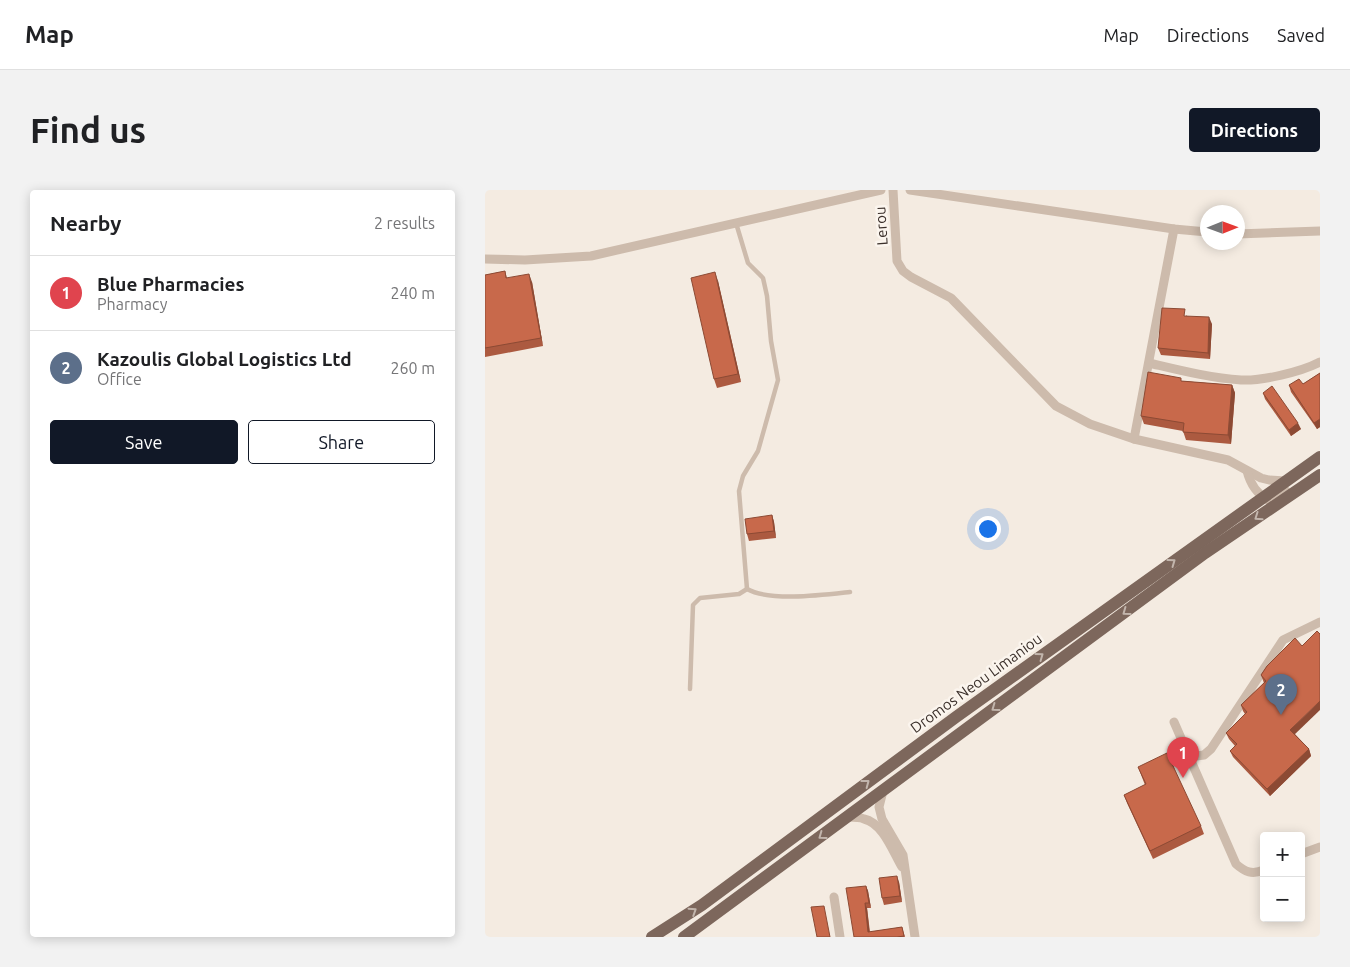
<!DOCTYPE html>
<meta charset="utf-8">
<style>
:root{--surface:#fff;--page:#f2f2f2;--text:#202124;--muted:#757577;--line:#e0e0e0;--accent:#111827}
body{margin:0;font-family:Ubuntu,sans-serif;background:var(--page);color:var(--text)}
.controls{position:absolute;right:15px;bottom:15px;display:grid;overflow:hidden;border-radius:5px;box-shadow:0 2px 12px #0003}
.controls button{width:45px;height:45px;display:grid;place-items:center;padding:0;border:0;border-bottom:1px solid var(--line);background:var(--surface);color:var(--text);font:25px sans-serif}
.compass{position:absolute;left:715px;top:15px;width:45px;height:45px;border-radius:50%;background:var(--surface);box-shadow:0 2px 12px #0003;rotate:89deg}
.you{position:absolute;left:502px;top:338px;width:18px;height:18px;margin:-12px;border:4px solid #fff;border-radius:50%;background:#1a73e8;box-shadow:0 0 0 8px #1a73e833}
.badge{display:grid;place-items:center;width:32px;height:32px;border-radius:50%;background:var(--accent);color:#fff;font-size:16px;font-weight:700}
.pin{position:absolute;translate:-50% -41px;filter:drop-shadow(0 1px 2px #0008)}
.pin::after{content:'';position:absolute;top:26px;width:18px;height:15px;background:inherit;clip-path:polygon(0 0,100% 0,50% 100%)}
.list{margin:0;padding:0;list-style:none}
h2{display:flex;justify-content:space-between;align-items:center;height:65px;margin:0;padding:0 20px;font-size:21px}
h2 small{font-size:16px;font-weight:400;color:var(--muted)}
.list li{display:grid;grid-template-columns:32px 1fr auto;gap:15px;align-items:center;box-sizing:border-box;height:75px;padding:0 20px;border-top:1px solid var(--line)}
.list b{display:block;font-size:19px;white-space:nowrap}
.list p{margin:0;font-size:16px;white-space:nowrap;color:var(--muted)}
.list em{font-size:16px;font-style:normal;color:var(--muted)}
.actions{display:flex;gap:10px;padding:15px 20px}
.actions a{flex:1;padding:11px 0;border:1px solid var(--accent);border-radius:5px;text-align:center;font-size:18px;color:var(--accent)}
.actions .main{background:var(--accent);color:#fff}
.map{position:relative;flex:none;width:835px;height:747px;overflow:hidden;border-radius:5px}
header{display:flex;align-items:center;gap:30px;box-sizing:border-box;height:70px;padding:0 25px;background:var(--surface);border-bottom:1px solid var(--line)}
header strong{font-size:24px}
nav{display:flex;gap:28px;margin-inline-start:auto;font-size:18px}
.intro{display:flex;align-items:center;justify-content:space-between;box-sizing:border-box;height:120px;padding:0 30px}
h1{margin:0;font-size:35px}
.button{padding:12px 22px;border-radius:5px;background:var(--accent);color:#fff;font-size:18px;font-weight:700}
main{display:flex;gap:30px;padding:0 30px}
aside{flex:1;background:var(--surface);border-radius:5px;box-shadow:0 2px 12px #0003}
.map>svg:first-child{display:block}
.lines{fill:none;stroke-linecap:round;stroke-linejoin:round}
.lane{stroke:#cdbbac;stroke-width:4.5}
.street{stroke:#cdbbac;stroke-width:9}
.primary{stroke:#7d675c;stroke-width:12}
.wall{fill:#ac5a40}
.shaded-wall{fill:#8c4a34}
.building{fill:#c8694b;stroke:#8c4a34}
.oneway{stroke:#c2b5ac}
.labels{text-anchor:middle;dominant-baseline:central;stroke-width:5;stroke-linejoin:round;paint-order:stroke}
.street-label{font-size:15px;fill:#3b302b;stroke:#fbf5ee}
</style>
<header>
<strong>Map</strong>
<nav><a>Map</a><a>Directions</a><a>Saved</a></nav>
</header>
<div class="intro"><h1>Find us</h1><a class="button">Directions</a></div>
<main>
<aside>
<h2>Nearby<small>2 results</small></h2>
<ul class="list">
<li><span class="badge" style="background:#e0444e">1</span><div><b>Blue Pharmacies</b><p>Pharmacy</p></div><em>240 m</em></li>
<li><span class="badge" style="background:#5c6f8a">2</span><div><b>Kazoulis Global Logistics Ltd</b><p>Office</p></div><em>260 m</em></li>
</ul>
<div class="actions"><a class="main">Save</a><a>Share</a></div>
</aside>
<div class="map">
<svg width="835" height="747" viewBox="0 0 835 747">
<rect width="100%" height="100%" fill="#f4ebe1"/>
<g class="lines">
<g class="lane">
<polyline points="251,33 263,73 278,88 282,106 286,151 293,190 273,261 258,286 254,301 262,399"/>
<path d="M 262,399 C 285,412 338,405 365,402"/>
<polyline points="205,499 208,415 215,408 254,404 262,399"/>
</g>
<g class="street">
<polyline points="408,0 412,71 418,81 426,87 466,108 571,216 605,234 649,249 743,270 776,288 784,290 800,291"/>
<polyline points="425,0 689,39 722,42"/>
<polyline points="752,44 835,41"/>
<polyline points="0,69 40,70 106,66 396,0"/>
<path d="M 664,173 C 694,180 725,188 756,190 C 777,191 816,182 835,172"/>
<polyline points="649,249 689,39"/>
<path d="M 762,281 C 765,293 772,304 783,310 L 801,301"/>
<path d="M 689,532 L 751,674 C 760,682 767,685 779,680"/>
<polyline points="704,567 719,565 726,559 798,450 835,432"/>
<polyline points="398,601 394,617 397,629 418,665 430,747"/>
<path d="M 364,627 C 369,627 375,627 379,629 C 398,633 408,662 417,677"/>
<polyline points="816,664 835,657"/>
<polyline points="349,707 355,747"/>
</g>
<g class="primary">
<polyline points="167,747 217,715 471,527 835,267"/>
<polyline points="199,747 720,363 835,285"/>
</g>
</g>
<g class="wall">
<polygon points="20,81 22,88 47,92 58,156 0,167 0,85"/>
<polygon points="233,91 256,192 232,198 229,189"/>
<polygon points="702,125 702,126 727,134 725,169 676,165 673,158"/>
<polygon points="835,183 835,237 832,239 806,202 804,195 818,194"/>
<polygon points="697,191 747,195 750,203 746,254 701,250 698,241 659,234 656,226"/>
<polygon points="778,203 816,239 806,246 780,209"/>
<polygon points="287,325 289,332 291,348 264,351 262,344"/>
<polygon points="782,476 810,544 824,559 826,566 785,606 748,567 745,561 750,556 744,549 741,543 760,524 758,521 756,515 779,493 776,485"/>
<polygon points="653,577 716,636 719,644 668,669 642,613 639,605 660,595"/>
<polygon points="414,692 417,712 399,715 397,708"/>
<polygon points="381,696 383,701 386,718 382,718 385,742 417,737 420,747 369,747"/>
</g>
<g class="shaded-wall">
<polygon points="230,82 233,91 256,192 253,184"/>
<polygon points="44,84 47,92 58,156 56,148"/>
<polygon points="724,127 727,134 725,169 723,163"/>
<polygon points="747,195 750,203 746,254 743,245"/>
<polygon points="835,229 835,237 832,239 829,233"/>
<polygon points="813,233 816,239 806,246 804,240"/>
<polygon points="287,325 289,332 291,348 289,341"/>
<polygon points="835,511 835,520 808,546 805,540"/>
<polygon points="824,559 826,566 785,606 782,599"/>
<polygon points="412,686 414,692 417,712 415,706"/>
<polygon points="381,696 383,701 386,718 384,713"/>
<polygon points="380,713 382,718 385,747 383,742"/>
</g>
<g class="building">
<polygon points="20,81 21,88 44,84 56,148 0,158 0,85"/>
<polygon points="230,82 253,184 229,189 206,88"/>
<polygon points="677,118 700,119 699,126 724,127 723,163 673,158"/>
<polygon points="663,182 696,188 696,191 747,195 743,245 698,242 699,233 656,226"/>
<polygon points="835,183 835,229 829,233 804,195 814,189 818,194"/>
<polygon points="787,196 813,233 804,240 778,203"/>
<polygon points="287,325 289,341 262,344 260,329"/>
<polygon points="832,441 835,444 835,511 805,540 824,559 782,599 745,561 752,554 741,543 762,522 756,515 781,491 776,485 782,476 810,448 817,456"/>
<polygon points="682,563 716,636 665,661 639,605 661,594 653,577"/>
<polygon points="412,686 415,706 397,708 394,688"/>
<polygon points="381,696 384,713 380,713 383,742 417,737 419,746 412,747 369,747 361,698"/>
<polygon points="339,716 345,747 332,747 326,717"/>
</g>
<defs><path id="oneway-chevron" d="M-2-3.5L2.5 0L-2 3.5" fill="none" stroke-width="1.6" stroke-linecap="round" stroke-linejoin="round" transform="scale(1.25)"/></defs>
<g class="oneway">
<use href="#oneway-chevron" transform="translate(773 327) rotate(145)"/>
<use href="#oneway-chevron" transform="translate(687 372) rotate(-36)"/>
<use href="#oneway-chevron" transform="translate(641 422) rotate(144)"/>
<use href="#oneway-chevron" transform="translate(555 466) rotate(-36)"/>
<use href="#oneway-chevron" transform="translate(510 518) rotate(144)"/>
<use href="#oneway-chevron" transform="translate(381 593) rotate(-37)"/>
<use href="#oneway-chevron" transform="translate(337 646) rotate(144)"/>
<use href="#oneway-chevron" transform="translate(208 721) rotate(-33)"/>
</g>
<g class="labels">
<g class="street-label">
<text transform="translate(396 36) rotate(-94)">Lerou</text>
<text transform="translate(491 493) rotate(-36)">Dromos Neou Limaniou</text>
</g>
</g>
</svg>
<div class="controls">
<button>+</button>
<button>−</button>
</div>
<svg class="compass" viewBox="-18 -18 36 36"><path d="M0-13l5 13h-10z" fill="#e53935"/><path d="M0 13l5-13h-10z" fill="#757577"/></svg>
<div class="you"></div>
<div class="pin badge" style="left:698px;top:588px;background:#e0444e">1</div>
<div class="pin badge" style="left:796px;top:525px;background:#5c6f8a">2</div>
</div>
</main>
